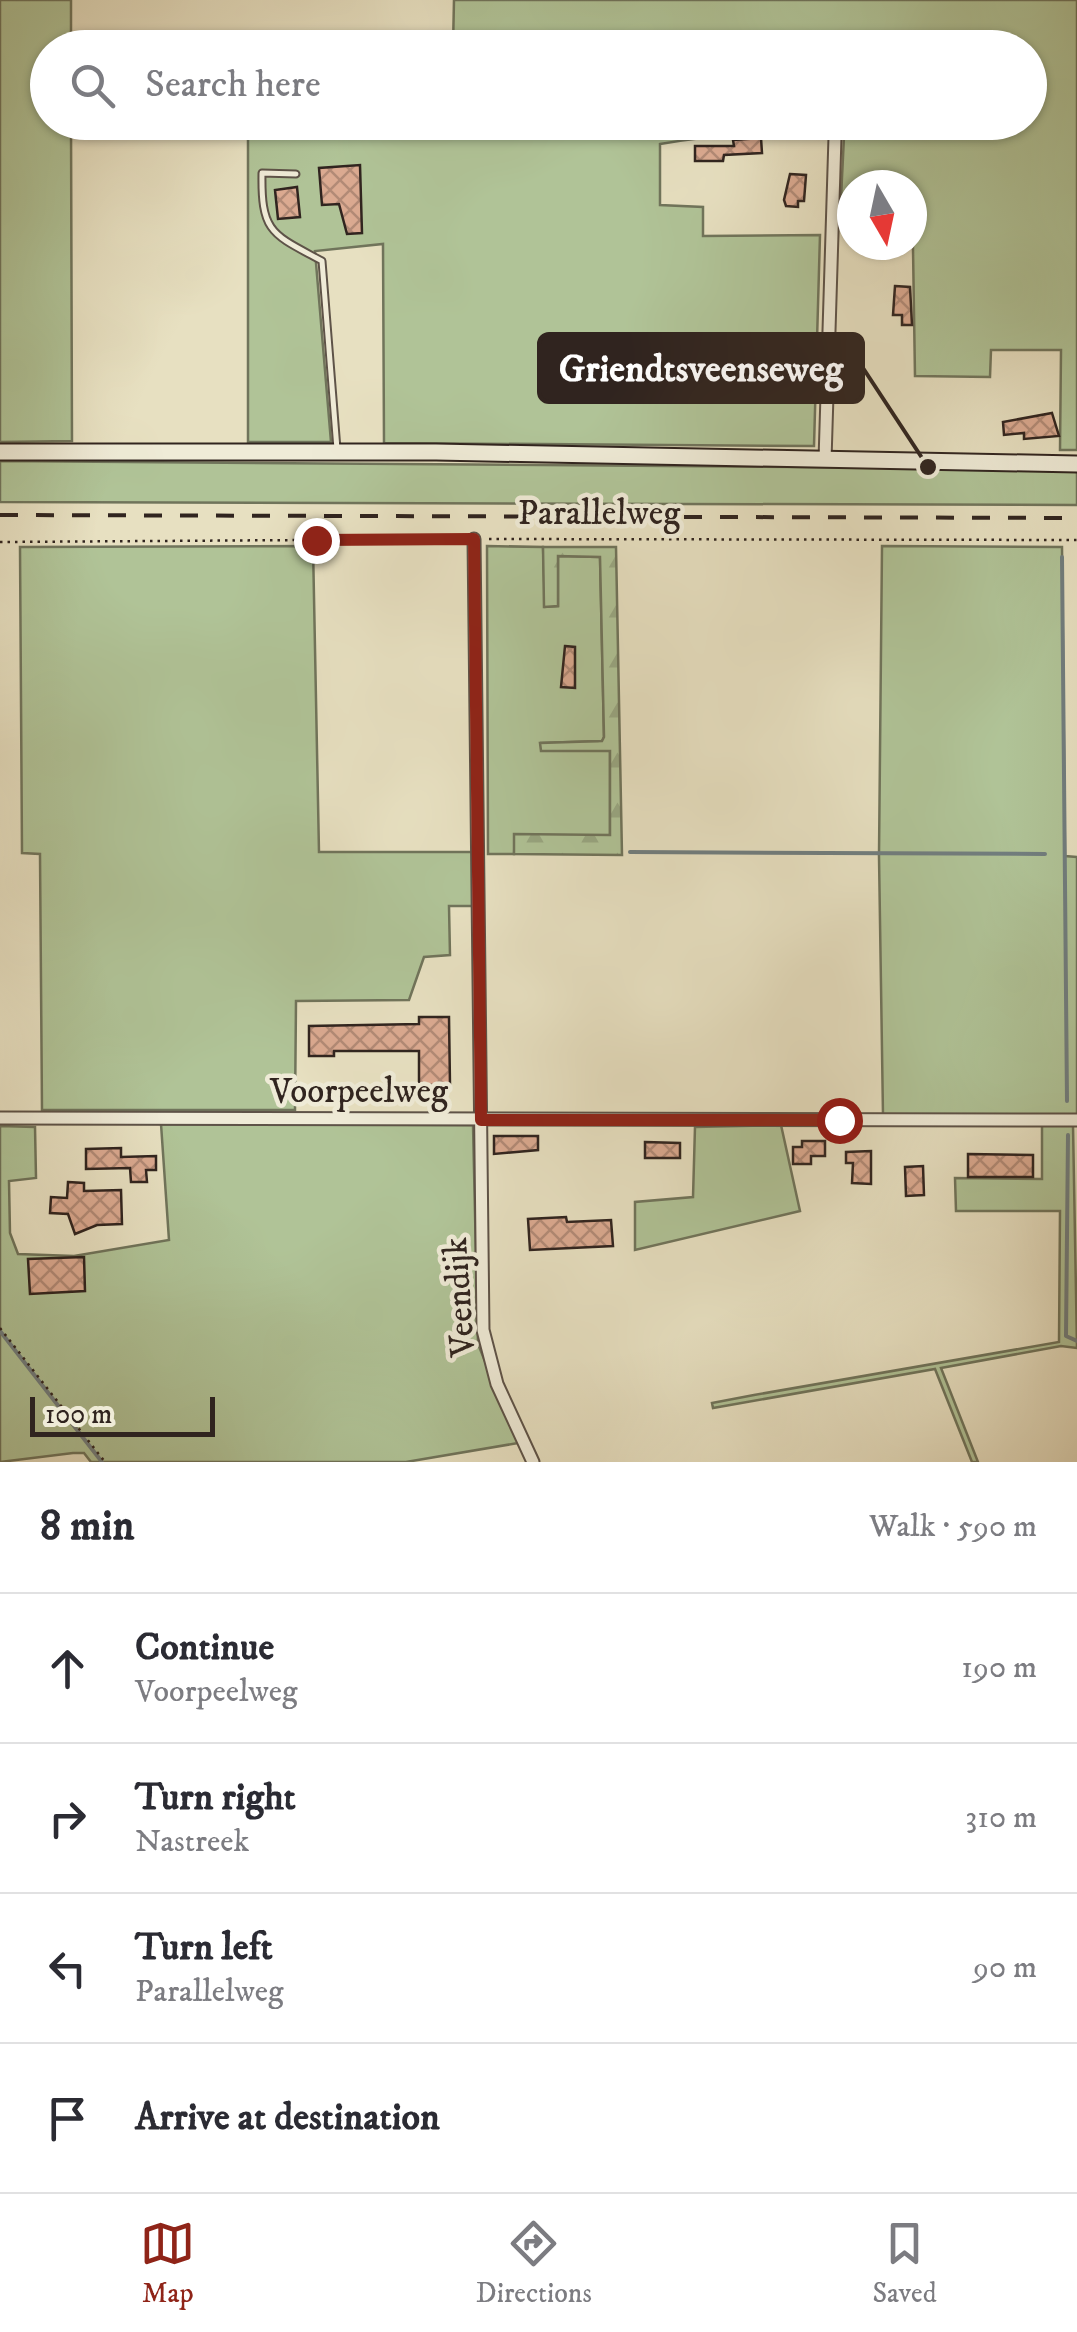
<!DOCTYPE html>
<meta charset="utf-8">
<style>
:root{--surface:#fff;--page:#f7f7f7;--text:#2b2b33;--muted:#7c7c81;--line:#e1e1e2;--accent:#8f2418}
body{margin:0;font-family:"IM FELL DW Pica",serif;background:var(--page);color:var(--text)}
.compass{position:absolute;left:837px;top:170px;width:90px;height:90px;border-radius:50%;background:var(--surface);box-shadow:0 2px 8px #0004;rotate:171deg}
.scale{position:absolute;left:30px;bottom:25px;width:185px;box-sizing:border-box;padding-left:10px;border:5px solid #30241f;border-top:0;font-size:28px;line-height:35px;white-space:nowrap;color:#30241f;-webkit-text-stroke:8px #efebd7;paint-order:stroke}
.stop{position:absolute;width:30px;height:30px;margin:-22px;border:8px solid #8f2418;border-radius:50%;background:#fff}
.stop.end{background:#8f2418;border-color:#fff;box-shadow:0 2px 10px #0008}
.list{margin:0;padding:0;list-style:none}
h2{display:flex;justify-content:space-between;align-items:center;height:130px;margin:0;padding:0 40px;font-size:42px}
h2 small{font-size:32px;font-weight:400;color:var(--muted)}
.list li{display:grid;grid-template-columns:65px 1fr auto;gap:30px;align-items:center;box-sizing:border-box;height:150px;padding:0 40px;border-top:2px solid var(--line)}
.list b{display:block;font-size:38px;white-space:nowrap}
.list p{margin:0;font-size:32px;white-space:nowrap;color:var(--muted)}
.list em{font-size:32px;font-style:normal;color:var(--muted)}
.icon{flex:none;width:55px;height:55px;fill:none;stroke:currentColor;stroke-width:2;stroke-linecap:round;stroke-linejoin:round}
.map{position:relative;flex:none;width:1077px;height:1462px;overflow:hidden}
.search{position:absolute;background:var(--surface);box-shadow:0 2px 8px #0004;left:30px;right:30px;top:30px;height:110px;display:flex;align-items:center;gap:25px;box-sizing:border-box;padding:0 35px;border-radius:55px;color:var(--muted);font-size:38px}
.sheet{height:730px;background:var(--surface)}
nav{display:flex;justify-content:space-around;align-items:center;box-sizing:border-box;height:140px;border-top:2px solid var(--line);background:var(--surface);font-size:28px;color:var(--muted)}
nav a{display:grid;justify-items:center;gap:5px}
nav .on{color:var(--accent)}
.map>svg:first-child{display:block}
.grass{fill:#b0c397;stroke:#70745b;stroke-width:2.5}
.forest{fill:url(#forest-firs);stroke:#70745b;stroke-width:2.5}
.lines{fill:none;stroke-linecap:round;stroke-linejoin:round}
.stream{stroke:#717e7f;stroke-width:4}
.building{fill:url(#building-cross-hatch);stroke:#30241f;stroke-width:2.5}
.lane-casing{stroke:#5e5348;stroke-width:9}
.street-casing{stroke:#5e5348;stroke-width:15}
.secondary-casing{stroke:#30241f;stroke-width:19}
.path{stroke:#30241f;stroke-width:2.5;stroke-dasharray:2.5 5;stroke-linecap:butt}
.lane{stroke:#efebd7;stroke-width:5}
.street{stroke:#efebd7;stroke-width:11}
.secondary{stroke:#efebd7;stroke-width:15}
.rail{stroke:#30241f;stroke-width:4;stroke-dasharray:18 18;stroke-linecap:butt}
.route{stroke:#8f2418;stroke-width:12}
.labels{text-anchor:middle;dominant-baseline:central;stroke-width:9;stroke-linejoin:round;paint-order:stroke}
.street-label{font-size:35px;fill:#30241f;stroke:#efebd7}
.leader{fill:none;stroke:#30241f;stroke-width:4}
.callout-dot{fill:#30241f;stroke:#efebd7;stroke-width:4}
.callout{fill:#30241f;stroke:#30241f;stroke-width:4}
.callout-label{font-size:38px;text-anchor:middle;font-weight:bold;fill:#fff}
</style>
<div class="map">
<svg width="1077" height="1462" viewBox="0 0 1077 1462">
<defs>
<pattern id="forest-firs" width="22" height="20" patternUnits="userSpaceOnUse" patternTransform="scale(2.5)"><rect width="22" height="20" fill="#b0c397"/><path d="M5 1l3.5 6h-7zM16 11l3.5 6h-7z" fill="#98a782"/></pattern>
<pattern id="building-cross-hatch" width="8" height="8" patternUnits="userSpaceOnUse" patternTransform="scale(2.5)"><rect width="8" height="8" fill="#dbaa91"/><path d="M0 0l8 8M0 8l8-8" fill="none" stroke="#b28a76"/></pattern>
</defs>
<rect width="100%" height="100%" fill="#e7e0c1"/>
<filter id="stains"><feTurbulence type="fractalNoise" baseFrequency=".002" numOctaves="4"/><feColorMatrix values="0 0 0 0 .2 0 0 0 0 .09 0 0 0 0 .02 0 0 0 .5 -.17"/></filter>
<radialGradient id="worn" r=".72"><stop offset=".6" stop-color="#630" stop-opacity="0"/><stop offset="1" stop-color="#630" stop-opacity=".3"/></radialGradient>
<g class="grass">
<polygon points="0,0 71,0 71,47 48,48 48,122 71,123 72,441 0,442"/>
<path d="M 454,0 L 1077,0 L 1077,450 L 1060,450 L 1061,350 L 991,350 L 990,377 L 915,376 L 912,185 L 852,185 L 852,219 L 840,219 L 844,136 C 785,130 718,134 660,144 L 660,205 L 703,207 L 703,236 L 820,235 L 814,446 L 384,443 L 383,244 L 315,251 L 331,442 L 248,442 L 248,123 L 1030,122 L 1030,48 L 453,47 Z"/>
<polygon points="0,461 1077,469 1077,505 0,502"/>
<polygon points="313,546 319,852 474,852 474,906 449,906 450,955 424,957 409,1000 296,1001 295,1110 42,1110 40,854 22,853 20,547"/>
<polygon points="487,546 543,547 545,607 558,606 558,556 600,557 604,737 602,741 540,743 610,751 610,836 515,835 514,854 488,854"/>
<polygon points="882,546 1062,547 1065,856 1077,857 1077,1115 883,1115 879,856"/>
<polygon points="161,1124 473,1125 478,1344 518,1443 406,1462 91,1462 84,1453 73,1453 0,1462 0,1126 35,1127 36,1178 9,1181 10,1233 18,1254 74,1256 169,1240"/>
<polygon points="781,1125 800,1211 635,1250 635,1202 693,1197 695,1127"/>
<polygon points="1042,1125 1073,1125 1077,1348 1061,1346 941,1368 978,1462 972,1462 935,1369 713,1408 712,1403 754,1395 1059,1342 1060,1211 956,1211 955,1178 1042,1179"/>
</g>
<polygon class="forest" points="543,547 616,547 622,855 514,854 514,834 610,835 610,751 541,751 540,743 602,741 604,737 600,557 558,556 558,606 544,607"/>
<g class="lines">
<g class="stream">
<polyline points="1062,557 1067,1101"/>
<polyline points="630,852 1045,854"/>
<polyline points="1068,1135 1066,1336 1077,1341"/>
<polyline points="0,1331 102,1462"/>
</g>
</g>
<g class="building">
<polygon points="761,138 762,153 724,155 723,161 695,161 695,146 734,146 733,140"/>
<polygon points="360,165 362,233 347,234 339,204 322,205 319,168"/>
<polygon points="790,174 806,175 804,201 798,201 798,207 786,206 784,200"/>
<polygon points="297,187 300,217 278,219 275,190"/>
<polygon points="895,286 910,287 912,325 902,325 902,315 893,315"/>
<polygon points="1052,413 1059,436 1024,439 1024,433 1004,435 1003,422"/>
<polygon points="565,646 575,647 575,688 561,687"/>
<polygon points="419,1017 449,1017 450,1085 419,1085 419,1051 334,1051 334,1056 309,1056 309,1026 419,1024"/>
<polygon points="494,1136 538,1136 538,1150 494,1154"/>
<polygon points="802,1141 825,1141 825,1156 811,1156 811,1164 793,1164 793,1147 802,1147"/>
<polygon points="645,1142 680,1143 680,1158 645,1158"/>
<polygon points="121,1148 121,1157 156,1156 156,1170 146,1170 147,1182 131,1182 130,1168 86,1169 86,1149"/>
<polygon points="871,1151 871,1184 852,1183 853,1163 846,1163 846,1152"/>
<polygon points="968,1154 1033,1155 1033,1177 968,1177"/>
<polygon points="923,1166 924,1195 906,1196 905,1167"/>
<polygon points="68,1182 84,1183 84,1191 121,1190 122,1224 97,1225 75,1234 68,1214 50,1213 51,1197 67,1198"/>
<polygon points="566,1217 567,1222 611,1220 613,1246 530,1250 528,1219"/>
<polygon points="84,1257 85,1291 30,1294 28,1259"/>
</g>
<g class="lines">
<g class="lane-casing">
<path id="lane" d="M 296,174 L 262,173 C 261,233 272,234 322,261 L 337,449"/>
</g>
<g class="street-casing">
<g id="street">
<polyline points="825,460 835,137"/>
<polyline points="474,539 483,1330 497,1384 533,1462"/>
<polyline points="0,1118 1077,1120"/>
</g>
</g>
<g class="secondary-casing">
<polyline id="secondary" points="0,452 436,452 1077,464"/>
</g>
<g class="path">
<polyline points="489,539 1077,540"/>
<polyline points="0,542 461,539"/>
<polyline points="0,1328 105,1462"/>
</g>
<use href="#lane" class="lane"/>
<use href="#street" class="street"/>
<use href="#secondary" class="secondary"/>
<polyline class="rail" points="0,515 1077,518"/>
</g>
<g class="lines">
<polyline class="route" points="316,540 474,539 481,1120 839,1120"/>
</g>
<g class="labels">
<g class="street-label">
<text x="599" y="514">Parallelweg</text>
<text x="359" y="1092">Voorpeelweg</text>
<text transform="translate(460 1297) rotate(-94)">Veendijk</text>
</g>
</g>
<path class="leader" d="M928 467L863 368"/>
<circle class="callout-dot" cx="928" cy="467" r="10"/>
<rect class="callout" x="539" y="334" width="324" height="68" rx="10"/>
<g class="callout-label">
<text x="701" y="381">Griendtsveenseweg</text>
</g>
<rect width="100%" height="100%" filter="url(#stains)"/>
<rect width="100%" height="100%" fill="url(#worn)"/>
</svg>
<svg class="compass" viewBox="-18 -18 36 36"><path d="M0-13l5 13h-10z" fill="#e53935"/><path d="M0 13l5-13h-10z" fill="#7c7c81"/></svg>
<div class="scale">100 m</div>
<div class="stop" style="left:839px;top:1120px"></div>
<div class="stop end" style="left:316px;top:540px"></div>
<div class="search"><svg class="icon" aria-label="search" viewBox="0 0 24 24"><circle cx="10" cy="10" r="6"/><path d="M15 15l6 6"/></svg>Search here</div>
</div>
<section class="sheet">
<h2>8 min<small>Walk · 590 m</small></h2>
<ul class="list">
<li><svg class="icon" aria-label="ahead" viewBox="0 0 24 24"><path d="M12 20V5M6 11l6-6 6 6"/></svg><div><b>Continue</b><p>Voorpeelweg</p></div><em>190 m</em></li>
<li><svg class="icon" aria-label="right" viewBox="0 0 24 24"><path d="M7 20v-9h11M14 6l5 5-5 5"/></svg><div><b>Turn right</b><p>Nastreek</p></div><em>310 m</em></li>
<li><svg class="icon" aria-label="left" viewBox="0 0 24 24"><path d="M17 20v-9H6M10 6l-5 5 5 5"/></svg><div><b>Turn left</b><p>Parallelweg</p></div><em>90 m</em></li>
<li><svg class="icon" aria-label="arrive" viewBox="0 0 24 24"><path d="M6 21V4h12l-3 4 3 4H6"/></svg><div><b>Arrive at destination</b></div></li>
</ul>
</section>
<nav>
<a class="on"><svg class="icon" aria-label="map" viewBox="0 0 24 24"><path d="M3 6l6-2 6 2 6-2v14l-6 2-6-2-6 2zM9 4v14M15 6v14"/></svg>Map</a>
<a><svg class="icon" aria-label="directions" viewBox="0 0 24 24"><path d="M12 3l9 9-9 9-9-9zM9 14v-3h6M13 9l2 2-2 2"/></svg>Directions</a>
<a><svg class="icon" aria-label="saved" viewBox="0 0 24 24"><path d="M7 4h10v16l-5-4-5 4z"/></svg>Saved</a>
</nav>
